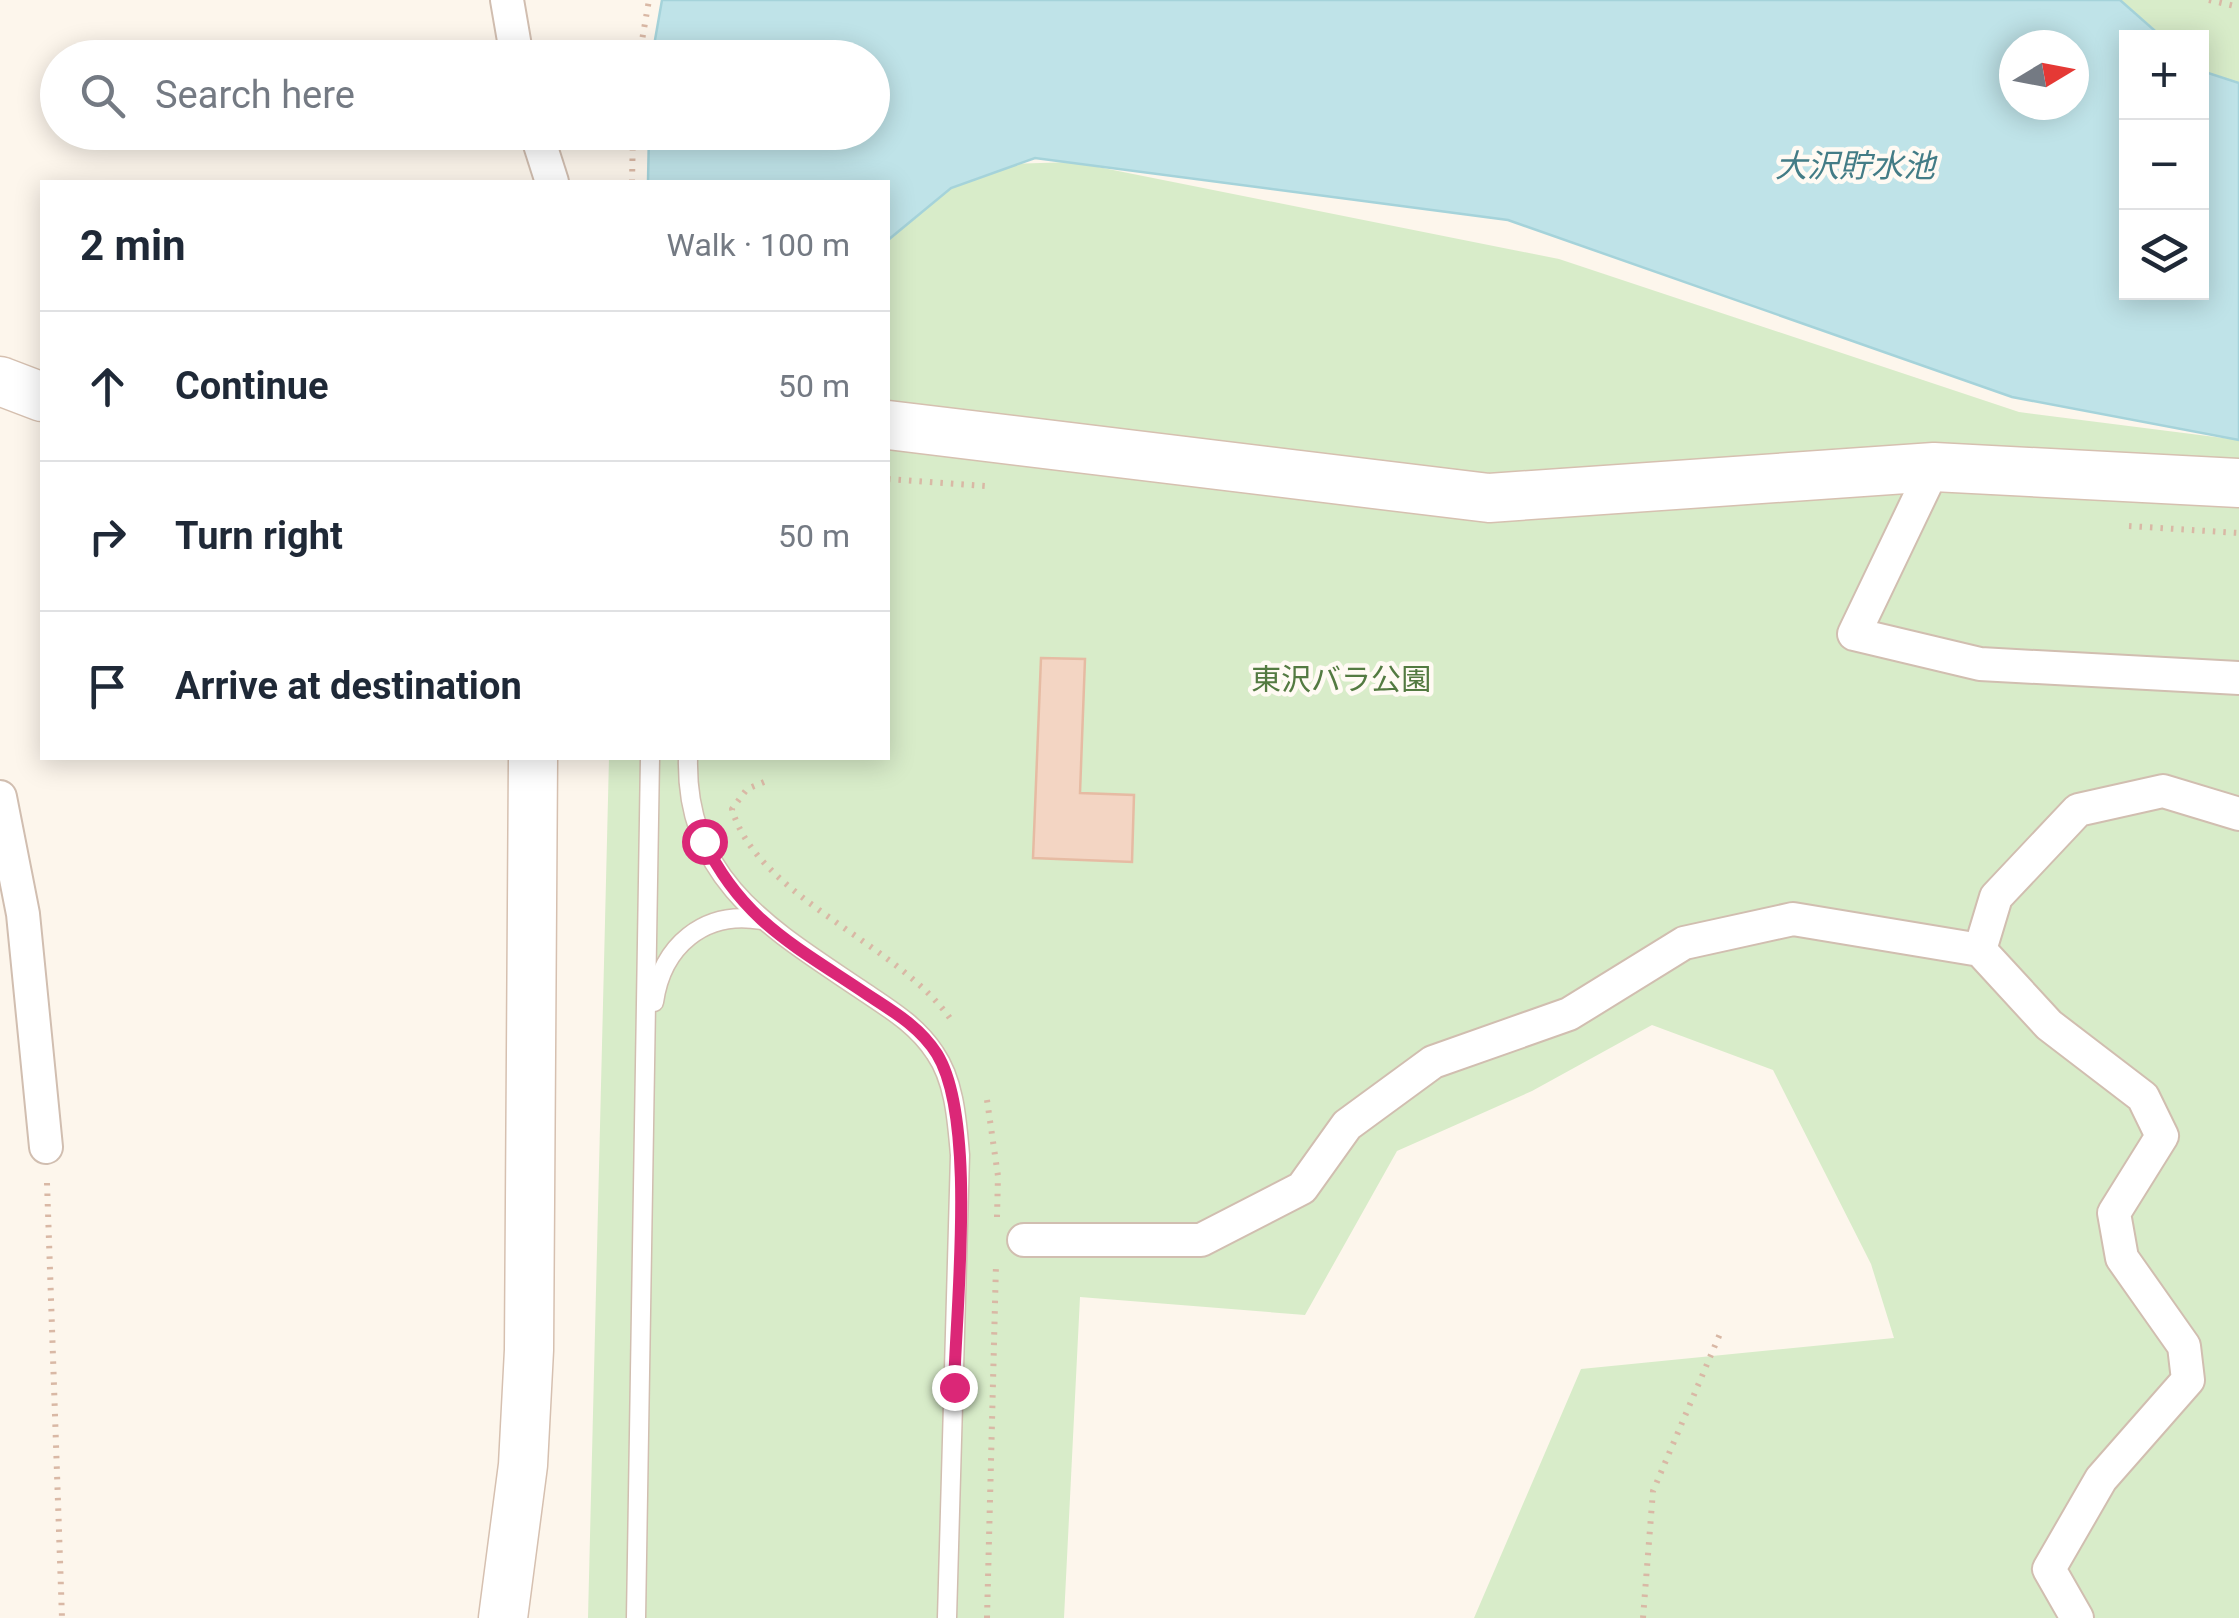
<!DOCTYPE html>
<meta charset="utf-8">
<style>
:root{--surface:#fff;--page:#f6f6f7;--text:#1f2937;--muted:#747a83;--line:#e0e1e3}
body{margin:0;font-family:Roboto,"Noto Sans JP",sans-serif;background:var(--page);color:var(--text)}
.controls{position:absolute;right:30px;top:30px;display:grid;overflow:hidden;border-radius:0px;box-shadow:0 5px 25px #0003}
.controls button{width:90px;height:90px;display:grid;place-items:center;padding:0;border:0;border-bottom:2px solid var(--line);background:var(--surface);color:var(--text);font:50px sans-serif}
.compass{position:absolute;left:1999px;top:30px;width:90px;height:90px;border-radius:50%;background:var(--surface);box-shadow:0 5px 25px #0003;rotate:80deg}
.stop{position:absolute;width:30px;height:30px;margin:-22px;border:8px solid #db2777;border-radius:50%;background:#fff}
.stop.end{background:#db2777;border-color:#fff;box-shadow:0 2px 10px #0008}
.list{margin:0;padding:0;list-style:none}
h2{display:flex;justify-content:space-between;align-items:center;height:130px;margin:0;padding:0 40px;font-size:42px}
h2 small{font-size:32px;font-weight:400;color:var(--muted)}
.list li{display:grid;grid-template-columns:65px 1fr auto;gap:30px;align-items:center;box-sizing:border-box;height:150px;padding:0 40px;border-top:2px solid var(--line)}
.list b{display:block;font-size:38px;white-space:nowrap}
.list em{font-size:32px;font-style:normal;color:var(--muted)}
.icon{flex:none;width:55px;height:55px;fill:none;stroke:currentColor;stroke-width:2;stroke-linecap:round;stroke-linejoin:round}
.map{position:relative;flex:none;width:2239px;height:1618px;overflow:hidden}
.search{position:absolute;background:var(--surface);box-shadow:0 5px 25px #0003;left:40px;top:40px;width:850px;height:110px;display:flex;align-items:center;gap:25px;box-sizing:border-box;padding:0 35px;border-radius:55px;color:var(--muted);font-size:38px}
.panel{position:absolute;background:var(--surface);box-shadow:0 5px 25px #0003;left:40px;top:180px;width:850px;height:580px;border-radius:0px}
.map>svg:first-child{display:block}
.green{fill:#d8ecc9}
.water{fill:#bfe3e8;stroke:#a5d3da;stroke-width:2.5;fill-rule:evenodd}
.building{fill:#f3d5c3;stroke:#e6bba3;stroke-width:2.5}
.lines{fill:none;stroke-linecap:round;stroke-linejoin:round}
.lane-casing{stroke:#d1beb0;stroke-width:21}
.street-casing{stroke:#d1beb0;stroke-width:36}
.secondary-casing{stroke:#d6c0b0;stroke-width:51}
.path{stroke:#d9b8a5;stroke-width:6;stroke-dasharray:2.5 8;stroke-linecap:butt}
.lane{stroke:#fff;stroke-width:18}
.street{stroke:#fff;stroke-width:32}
.secondary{stroke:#fff;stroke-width:48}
.route{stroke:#db2777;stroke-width:12}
.labels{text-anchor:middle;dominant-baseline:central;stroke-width:9;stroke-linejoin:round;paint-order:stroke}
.park-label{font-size:30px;fill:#537a41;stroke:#fffaf3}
.water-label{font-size:32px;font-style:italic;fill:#437c86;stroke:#fffaf3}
</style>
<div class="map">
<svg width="2239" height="1618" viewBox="0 0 2239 1618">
<rect width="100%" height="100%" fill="#fdf6ec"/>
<g class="green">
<polygon points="1956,0 2239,0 2239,121 2202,110 2202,38 2126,38 2074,45"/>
<polygon points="1073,162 1559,259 2019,412 2239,440 2239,1618 1474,1618 1581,1369 1894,1338 1871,1264 1773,1070 1652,1025 1532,1091 1397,1151 1305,1315 1080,1297 1064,1618 588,1618 609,758 888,758 888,207 949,166"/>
</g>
<path class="water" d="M 662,0 L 2120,0 L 2162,37 L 2126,38 L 2126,292 L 2202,292 L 2202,71 L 2239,83 L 2239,440 L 2012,397 L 1508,220 L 1035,158 L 951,188 L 888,240 L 888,182 L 648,182 L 649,133 L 872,132 L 872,58 L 652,57 ZM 2014,45 L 2074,45 L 2074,105 L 2014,105 Z"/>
<polygon class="building" points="1041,658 1085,659 1080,793 1134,795 1132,862 1033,858"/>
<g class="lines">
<g class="lane-casing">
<g id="lane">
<path d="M 688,758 C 685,880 771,929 860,989 C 888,1008 916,1024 935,1053 C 955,1082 957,1122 960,1155 L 947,1618"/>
<path d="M 654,1002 C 662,946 704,910 761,920"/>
<polyline points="636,1618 650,758"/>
</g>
</g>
<g class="street-casing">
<g id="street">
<polyline points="507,0 517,58"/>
<polyline points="536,132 552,182"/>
<polyline points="1934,467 1854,634 1980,664 2239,678"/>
<polyline points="0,797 23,914 46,1147"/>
<polyline points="1980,950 1996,897 2078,810 2163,791 2239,814"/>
<polyline points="1024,1240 1201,1240 1302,1188 1347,1125 1433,1062 1569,1014 1684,943 1793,919 1980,950 2049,1025 2143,1097 2162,1136 2114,1213 2122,1258 2184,1346 2188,1380 2101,1479 2049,1569 2077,1618"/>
</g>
</g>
<g class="secondary-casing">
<g id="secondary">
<polyline points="0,381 42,397"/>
<polyline points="888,425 1489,498 1934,467 2239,483"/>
<polyline points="503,1618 523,1465 529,1350 533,758"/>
</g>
</g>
<g class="path">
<polyline points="2209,0 2239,7"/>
<polyline points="639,58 649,0"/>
<polyline points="632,182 633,132"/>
<polyline points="888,479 986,486"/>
<polyline points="2129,526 2239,533"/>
<path d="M 764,782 L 747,789 L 732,809 C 757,897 898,943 952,1021"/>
<polyline points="987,1100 998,1176 997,1217"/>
<polyline points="47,1183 62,1618"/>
<polyline points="987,1618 996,1264"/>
<polyline points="1643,1618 1653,1491 1722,1329"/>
</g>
<use href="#lane" class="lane"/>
<use href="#street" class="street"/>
<use href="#secondary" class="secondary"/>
</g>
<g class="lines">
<path class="route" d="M 704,841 C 742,921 797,947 868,995 C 894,1012 920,1027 937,1054 C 977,1119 956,1307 954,1387"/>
</g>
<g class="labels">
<g class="park-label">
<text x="1341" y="679">東沢バラ公園</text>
</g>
<g class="water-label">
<text x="1855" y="166">大沢貯水池</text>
</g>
</g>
</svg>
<div class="controls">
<button>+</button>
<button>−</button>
<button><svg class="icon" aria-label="layers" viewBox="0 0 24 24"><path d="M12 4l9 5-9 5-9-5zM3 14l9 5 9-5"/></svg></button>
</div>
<svg class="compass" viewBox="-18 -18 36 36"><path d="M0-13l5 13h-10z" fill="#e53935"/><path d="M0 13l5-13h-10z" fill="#747a83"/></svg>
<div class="stop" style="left:704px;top:841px"></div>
<div class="stop end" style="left:954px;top:1387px"></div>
<div class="search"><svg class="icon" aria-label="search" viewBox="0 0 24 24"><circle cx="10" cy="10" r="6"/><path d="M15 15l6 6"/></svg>Search here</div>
<section class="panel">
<h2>2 min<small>Walk · 100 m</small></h2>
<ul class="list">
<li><svg class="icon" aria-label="ahead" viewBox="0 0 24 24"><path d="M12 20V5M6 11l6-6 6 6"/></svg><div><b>Continue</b></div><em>50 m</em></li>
<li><svg class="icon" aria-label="right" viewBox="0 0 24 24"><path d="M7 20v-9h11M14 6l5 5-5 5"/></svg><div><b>Turn right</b></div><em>50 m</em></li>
<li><svg class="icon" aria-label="arrive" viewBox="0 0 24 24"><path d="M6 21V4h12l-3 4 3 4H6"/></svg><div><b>Arrive at destination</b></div></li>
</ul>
</section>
</div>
